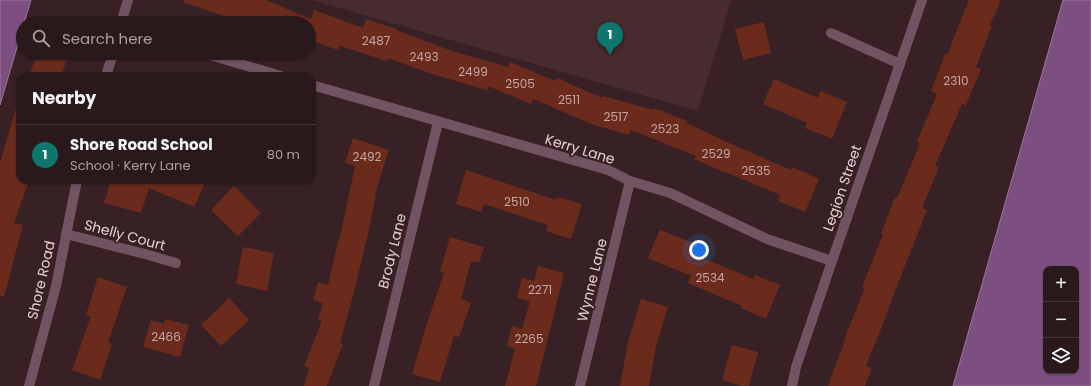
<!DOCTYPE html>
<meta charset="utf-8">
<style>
:root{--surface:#2a191b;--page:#362628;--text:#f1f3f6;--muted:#a5a0a3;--line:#46383a;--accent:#0f766e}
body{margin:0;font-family:Poppins,sans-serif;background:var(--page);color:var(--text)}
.controls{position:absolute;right:12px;bottom:12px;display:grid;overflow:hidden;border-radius:8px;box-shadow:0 1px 3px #0004}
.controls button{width:36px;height:36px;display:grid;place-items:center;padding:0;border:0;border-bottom:1px solid var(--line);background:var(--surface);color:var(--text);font:20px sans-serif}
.you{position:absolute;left:699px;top:250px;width:14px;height:14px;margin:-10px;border:3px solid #fff;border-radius:50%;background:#1a73e8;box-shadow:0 0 0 6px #1a73e833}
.badge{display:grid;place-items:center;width:26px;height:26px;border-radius:50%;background:var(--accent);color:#fff;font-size:13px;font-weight:700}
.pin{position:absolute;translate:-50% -33px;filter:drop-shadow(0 1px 2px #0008)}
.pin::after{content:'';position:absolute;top:21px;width:14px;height:12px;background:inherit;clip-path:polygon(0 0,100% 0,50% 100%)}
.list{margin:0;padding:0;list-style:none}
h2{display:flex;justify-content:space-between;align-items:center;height:52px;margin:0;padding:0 16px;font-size:17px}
h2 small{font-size:13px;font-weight:400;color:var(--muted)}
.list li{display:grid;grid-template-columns:26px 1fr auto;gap:12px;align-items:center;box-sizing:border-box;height:60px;padding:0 16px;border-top:1px solid var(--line)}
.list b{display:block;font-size:15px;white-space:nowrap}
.list p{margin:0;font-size:13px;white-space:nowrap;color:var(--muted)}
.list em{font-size:13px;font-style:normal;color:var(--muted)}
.icon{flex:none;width:22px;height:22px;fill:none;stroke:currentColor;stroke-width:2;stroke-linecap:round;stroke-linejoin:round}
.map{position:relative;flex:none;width:1091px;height:386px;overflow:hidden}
.search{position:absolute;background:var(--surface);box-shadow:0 1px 3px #0004;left:16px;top:16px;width:300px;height:44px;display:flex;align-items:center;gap:10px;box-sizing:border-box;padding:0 14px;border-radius:22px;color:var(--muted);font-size:15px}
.panel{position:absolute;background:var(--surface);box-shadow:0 1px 3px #0004;left:16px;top:72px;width:300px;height:112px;border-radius:12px}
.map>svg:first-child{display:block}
.built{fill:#482b2f}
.water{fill:#7d4f81;stroke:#9b7699;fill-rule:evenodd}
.building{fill:#6a2b1c}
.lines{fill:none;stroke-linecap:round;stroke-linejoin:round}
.minor{stroke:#715462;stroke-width:10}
.labels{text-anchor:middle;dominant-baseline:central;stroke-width:3.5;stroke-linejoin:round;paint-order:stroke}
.number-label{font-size:12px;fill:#c2a7a4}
.street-label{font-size:14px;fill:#e0d0d1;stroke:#382124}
</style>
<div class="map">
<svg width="1091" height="386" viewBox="0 0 1091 386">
<rect width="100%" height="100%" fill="#382124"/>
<polygon class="built" points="312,0 731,0 698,111"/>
<g class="water">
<polygon points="0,0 31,0 24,23 23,23 23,27 0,105"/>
<path d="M 1063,0 L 1091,0 L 1091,386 L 953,386 ZM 1046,269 L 1076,269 L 1076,371 L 1046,371 Z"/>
</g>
<g class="building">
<polygon points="184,0 266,0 311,19 314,10 363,28 366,19 397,29 396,30 452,51 508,67 510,62 555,81 557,78 602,98 603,96 653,110 654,108 687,121 686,123 738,147 791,170 792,167 819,179 805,212 778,201 780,195 726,172 726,173 694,159 696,156 631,130 629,135 594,125 533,99 531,104 488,86 487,90 432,74 388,58 387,61 340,46 338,50 309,40 309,23 244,23 183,2"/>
<polygon points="969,0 1001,0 990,25 992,26 976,67 981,69 966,105 962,104 935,166 939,167 922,208 927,210 888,309 889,309 866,366 872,368 865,386 828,386 846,337 845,337 865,288 862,287 883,235 881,234 895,197 897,198 920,144 917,142 937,94 931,91 945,54 947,55"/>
<polygon points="764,22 771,53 743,60 735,29"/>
<polygon points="38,53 69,53 61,76 29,76"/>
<polygon points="774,79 818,98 820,91 847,102 832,139 805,128 807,123 763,104"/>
<polygon points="16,108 20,109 20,180 29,180 14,223 23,225 4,297 0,296 0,163"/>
<polygon points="353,138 389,150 375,194 376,194 369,229 354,292 340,343 343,344 327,386 304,386 309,368 304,366 322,321 318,320 323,303 313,300 318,282 328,285 339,237 340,237 355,166 345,163"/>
<polygon points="466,170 556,200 557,197 582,204 571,239 546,231 548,225 484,204 481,212 456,204"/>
<polygon points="111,180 206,180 194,207 149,188 141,213 104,203"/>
<polygon points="234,186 261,213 238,236 211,210"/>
<polygon points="660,230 695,244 691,253 753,279 755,275 780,285 766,319 741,308 742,306 688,283 691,276 648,258"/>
<polygon points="450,237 484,247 479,263 471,261 461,299 471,303 459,337 454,336 440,382 412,374 426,326 444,273 440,272"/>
<polygon points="243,247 274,253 267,291 236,284"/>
<polygon points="538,266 564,273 540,370 540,371 536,386 505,386 515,349 507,346 512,326 522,329 530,301 517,298 522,278 534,281"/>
<polygon points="98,277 127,287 108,342 112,344 100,380 72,370 91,316 86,315"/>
<polygon points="229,298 249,320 221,346 201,325"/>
<polygon points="641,299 668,307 656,346 649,386 620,386 628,342"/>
<polygon points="165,319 189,325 180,357 143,347 151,320 164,324"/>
<polygon points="732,345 758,352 749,386 742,386 722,380"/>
</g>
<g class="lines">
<g class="minor">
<polyline points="121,23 128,0"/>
<polyline points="831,33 900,64"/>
<polyline points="203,53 281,76"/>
<polyline points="106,76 113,53"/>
<polyline points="312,85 608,170 630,181 670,193 767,239 832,261"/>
<polyline points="66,234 145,254 176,263"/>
<polyline points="29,386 56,286 77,180"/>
<polyline points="374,386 438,122"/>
<polyline points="580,386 630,181"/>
<polyline points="792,386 796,367 832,261 922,0"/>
</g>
</g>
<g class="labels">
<g class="number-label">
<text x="376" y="40">2487</text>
<text x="424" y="56">2493</text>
<text x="473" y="71">2499</text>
<text x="956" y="80">2310</text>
<text x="520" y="83">2505</text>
<text x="569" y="99">2511</text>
<text x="616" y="116">2517</text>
<text x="665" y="128">2523</text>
<text x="716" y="153">2529</text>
<text x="367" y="156">2492</text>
<text x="756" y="170">2535</text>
<text x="517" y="201">2510</text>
<text x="710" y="277">2534</text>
<text x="540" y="289">2271</text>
<text x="166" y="336">2466</text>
<text x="529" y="338">2265</text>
</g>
<g class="street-label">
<text transform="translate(580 149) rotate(17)">Kerry Lane</text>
<text transform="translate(842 188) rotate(-71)">Legion Street</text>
<text transform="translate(125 235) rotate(15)">Shelly Court</text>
<text transform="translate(392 251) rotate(-76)">Brody Lane</text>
<text transform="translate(41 280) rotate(-77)">Shore Road</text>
<text transform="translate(592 280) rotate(-76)">Wynne Lane</text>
</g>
</g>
</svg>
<div class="controls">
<button>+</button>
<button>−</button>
<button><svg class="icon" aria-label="layers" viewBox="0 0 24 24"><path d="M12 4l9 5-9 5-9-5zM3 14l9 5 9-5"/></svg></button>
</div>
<div class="you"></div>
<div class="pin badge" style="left:610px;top:55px">1</div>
<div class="search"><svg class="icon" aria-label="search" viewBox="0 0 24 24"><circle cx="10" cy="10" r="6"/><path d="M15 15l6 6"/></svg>Search here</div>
<section class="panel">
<h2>Nearby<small></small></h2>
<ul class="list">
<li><span class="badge">1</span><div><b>Shore Road School</b><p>School · Kerry Lane</p></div><em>80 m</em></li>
</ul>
</section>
</div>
